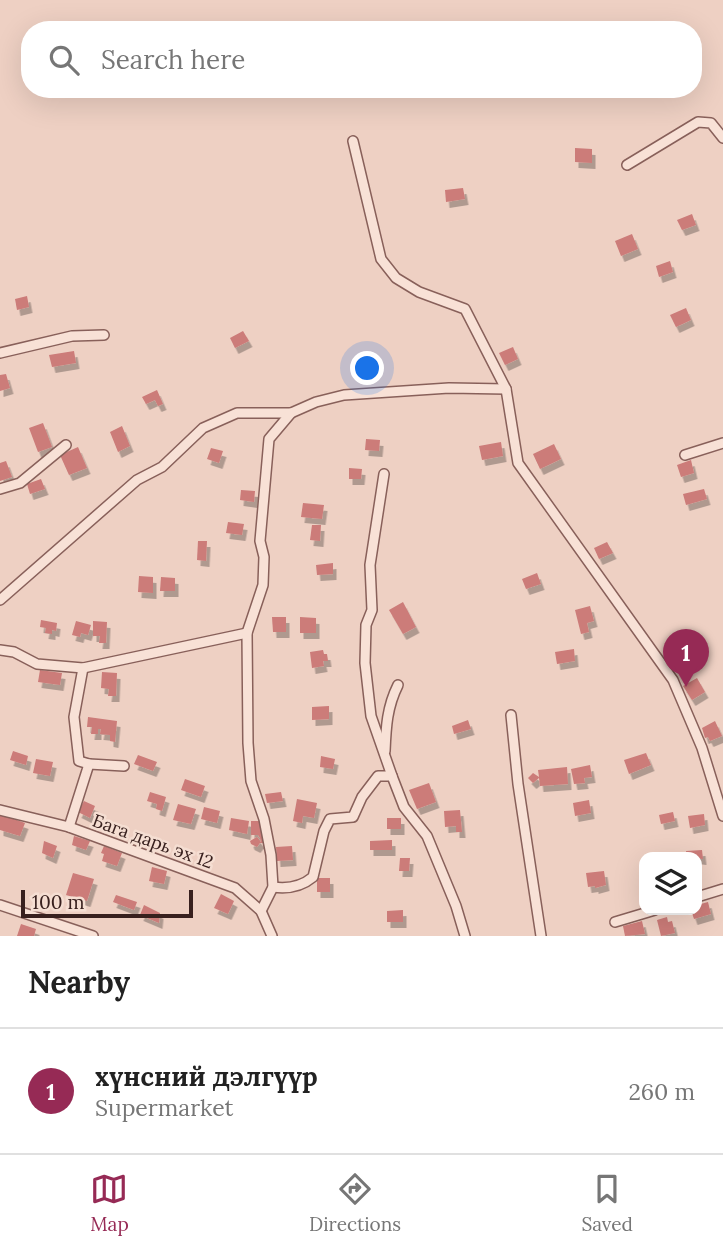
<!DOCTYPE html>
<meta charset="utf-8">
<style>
:root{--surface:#fff;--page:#f2f2f2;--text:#222;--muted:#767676;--line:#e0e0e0;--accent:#962a55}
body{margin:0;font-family:Lora,serif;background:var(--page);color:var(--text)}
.controls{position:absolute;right:21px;bottom:21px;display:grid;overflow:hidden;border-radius:14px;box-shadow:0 7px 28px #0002}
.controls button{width:63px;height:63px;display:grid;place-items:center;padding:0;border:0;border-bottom:2px solid var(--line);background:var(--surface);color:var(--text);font:35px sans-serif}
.scale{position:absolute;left:21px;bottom:18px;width:172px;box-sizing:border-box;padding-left:7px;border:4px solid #38201e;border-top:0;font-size:19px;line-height:24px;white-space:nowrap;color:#38201e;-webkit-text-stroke:5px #f5ded2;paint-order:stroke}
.you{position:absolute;left:368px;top:369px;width:24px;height:24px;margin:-18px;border:5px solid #fff;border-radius:50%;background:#1a73e8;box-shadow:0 0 0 10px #1a73e833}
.badge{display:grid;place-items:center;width:46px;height:46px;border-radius:50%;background:var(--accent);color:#fff;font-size:23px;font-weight:700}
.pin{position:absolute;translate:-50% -58px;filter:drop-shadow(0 2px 4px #0008)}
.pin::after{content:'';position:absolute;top:37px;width:24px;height:21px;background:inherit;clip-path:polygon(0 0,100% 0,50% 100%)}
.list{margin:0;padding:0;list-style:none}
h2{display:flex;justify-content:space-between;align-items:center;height:91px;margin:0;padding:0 28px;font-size:30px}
h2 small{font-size:23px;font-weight:400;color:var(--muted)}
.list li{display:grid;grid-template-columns:46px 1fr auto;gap:21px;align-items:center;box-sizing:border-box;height:126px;padding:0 28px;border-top:2px solid var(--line)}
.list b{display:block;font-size:26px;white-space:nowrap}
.list p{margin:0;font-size:23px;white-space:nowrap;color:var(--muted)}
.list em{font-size:23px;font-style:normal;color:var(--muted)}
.icon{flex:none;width:38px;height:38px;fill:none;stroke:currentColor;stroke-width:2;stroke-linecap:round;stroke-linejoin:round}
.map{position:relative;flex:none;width:723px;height:936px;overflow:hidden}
.search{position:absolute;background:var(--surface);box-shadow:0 7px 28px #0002;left:21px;right:21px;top:21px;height:77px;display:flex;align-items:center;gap:18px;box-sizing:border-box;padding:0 24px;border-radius:28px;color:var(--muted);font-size:26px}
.sheet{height:217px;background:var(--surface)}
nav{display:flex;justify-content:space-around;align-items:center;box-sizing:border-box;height:98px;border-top:2px solid var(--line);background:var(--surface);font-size:19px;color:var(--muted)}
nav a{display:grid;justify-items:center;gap:4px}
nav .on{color:var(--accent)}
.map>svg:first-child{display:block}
.building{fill:#cc7b79;filter:url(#shadow)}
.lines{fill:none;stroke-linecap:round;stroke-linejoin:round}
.minor-casing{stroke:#88605a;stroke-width:12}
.minor{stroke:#f8e1d6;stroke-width:9}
.labels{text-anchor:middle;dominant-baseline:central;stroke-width:5;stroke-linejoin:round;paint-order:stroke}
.street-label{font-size:18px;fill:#38201e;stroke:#f5ded2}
</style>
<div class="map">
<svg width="723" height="936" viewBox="0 0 723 936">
<defs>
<filter id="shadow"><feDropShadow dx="3.5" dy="6" stdDeviation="0" flood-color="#0004"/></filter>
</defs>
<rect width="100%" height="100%" fill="#eed0c3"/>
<g class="building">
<polygon points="575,148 592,149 592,163 575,162"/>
<polygon points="463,188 465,199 446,202 445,190"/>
<polygon points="692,214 696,225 682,230 677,220"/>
<polygon points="632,234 638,249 621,256 615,241"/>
<polygon points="670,261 673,272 659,277 656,266"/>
<polygon points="27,296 29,307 17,310 15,299"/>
<polygon points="686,308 691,320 676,327 670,315"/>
<polygon points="243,331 249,341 235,348 230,338"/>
<polygon points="513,347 518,359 505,365 499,353"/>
<polygon points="74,351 76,363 52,367 49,355"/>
<polygon points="6,374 10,388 0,391 0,375"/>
<polygon points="157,390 163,404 158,406 155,400 146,404 142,397"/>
<polygon points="43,423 52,447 38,452 29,428"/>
<polygon points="122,426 130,446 118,452 110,432"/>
<polygon points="366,439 380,440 379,451 365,450"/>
<polygon points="501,442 503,456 482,460 479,446"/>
<polygon points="554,444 561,459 540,469 533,454"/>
<polygon points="78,447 87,468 69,475 60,455"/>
<polygon points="211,448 223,451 219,463 207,459"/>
<polygon points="691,460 694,473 681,477 677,465"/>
<polygon points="6,461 12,477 0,481 0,463"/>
<polygon points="349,468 362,469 361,479 349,479"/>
<polygon points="41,479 45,489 30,494 27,484"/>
<polygon points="704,489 707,499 686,505 683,494"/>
<polygon points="241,490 255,491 254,502 240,500"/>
<polygon points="303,503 324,505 322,519 301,517"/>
<polygon points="228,522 244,524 242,535 226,533"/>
<polygon points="312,525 321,525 320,541 310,540"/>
<polygon points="198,541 207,541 206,561 197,560"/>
<polygon points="607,542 613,553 599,559 594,548"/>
<polygon points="333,563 333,574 317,575 316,565"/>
<polygon points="537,573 541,584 526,589 522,579"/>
<polygon points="139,576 153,577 153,593 138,592"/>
<polygon points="161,577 175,578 175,591 160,591"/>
<polygon points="403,602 416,627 403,634 389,610"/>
<polygon points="590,606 594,621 587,623 589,632 581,634 575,610"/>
<polygon points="272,617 286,617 286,632 273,632"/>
<polygon points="300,617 316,618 316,633 300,633"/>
<polygon points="41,620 57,623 56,631 52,630 52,634 45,633 46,628 40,627"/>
<polygon points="76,621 91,625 88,635 81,633 80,637 72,635"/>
<polygon points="93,621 107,622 106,643 99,643 100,636 93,636"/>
<polygon points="574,649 575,661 557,664 555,652"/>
<polygon points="323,650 324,654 327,654 328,661 323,661 324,666 312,668 310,652"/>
<polygon points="40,670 62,673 60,685 38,682"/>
<polygon points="102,672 117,673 116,696 108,696 109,689 101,688"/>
<polygon points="697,678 705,692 692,700 683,686"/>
<polygon points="329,706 329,719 312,720 312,707"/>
<polygon points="88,717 117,721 115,742 110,741 110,735 100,734 101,729 98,729 98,734 91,734 92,727 87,727"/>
<polygon points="468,720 471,729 454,734 452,726"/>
<polygon points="715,721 722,736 710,741 708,737 705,738 702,728"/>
<polygon points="13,751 28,756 26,765 10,760"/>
<polygon points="646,753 651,765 629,774 624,760"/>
<polygon points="138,755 157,762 153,771 134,764"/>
<polygon points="321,756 335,759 333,769 320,767"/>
<polygon points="36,759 53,762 50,776 33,773"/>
<polygon points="590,765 592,777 584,778 585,783 574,784 571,769"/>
<polygon points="567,767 568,784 540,786 539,778 533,783 528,778 533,773 539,777 538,770"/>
<polygon points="185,779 205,786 201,797 181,790"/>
<polygon points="429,783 436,802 417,809 409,790"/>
<polygon points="150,792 166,797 162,811 156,809 157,804 147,801"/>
<polygon points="281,792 283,801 267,803 265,794"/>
<polygon points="297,799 317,803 314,818 303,816 302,823 293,821"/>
<polygon points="589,800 591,813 575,816 573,803"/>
<polygon points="84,801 95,806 90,818 78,812"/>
<polygon points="178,804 196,809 191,824 173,820"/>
<polygon points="204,807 220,811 217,823 201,819"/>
<polygon points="460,810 462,832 456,832 456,826 445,827 444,811"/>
<polygon points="673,812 675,821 661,824 659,815"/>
<polygon points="0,814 25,823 20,836 0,830"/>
<polygon points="704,814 705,825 690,828 688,816"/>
<polygon points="231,818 249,821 247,834 229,830"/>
<rect x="387" y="818" width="14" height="11"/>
<polygon points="251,821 262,821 265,843 260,843 257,847 251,844 250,841 257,837 261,842 260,838 258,835 251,835"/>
<polygon points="74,836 90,841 86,850 72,845"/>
<polygon points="392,840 392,850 370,850 370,841"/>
<polygon points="44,841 57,846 53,858 42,853"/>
<polygon points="104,846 122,853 117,866 102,861 104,854 101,853"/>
<polygon points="292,846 293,860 277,861 276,847"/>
<polygon points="702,850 703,859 687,857 686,851"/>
<polygon points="400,858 410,858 409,871 399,871"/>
<polygon points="152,867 167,871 164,884 149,881"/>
<polygon points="604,871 606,885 595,888 595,886 588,887 586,873"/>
<polygon points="73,873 94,879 87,901 66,895"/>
<rect x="317" y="878" width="13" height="14"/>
<polygon points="221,894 234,901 228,914 214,908"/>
<polygon points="116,895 137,902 134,910 113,902"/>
<polygon points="708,902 711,914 694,919 691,910 697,910 697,905"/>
<polygon points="144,905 160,913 159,923 140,915"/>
<polygon points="403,910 403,922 387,922 387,911"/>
<polygon points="667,917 668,922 672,921 675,933 661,936 657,920"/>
<polygon points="642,921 645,934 625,936 623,926"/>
<polygon points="21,924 36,929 34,936 17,936"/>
</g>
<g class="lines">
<g class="minor-casing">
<g id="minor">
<polyline points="353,141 381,259 396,278 419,292 465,309 506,389 518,463 673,680 702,748 723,816"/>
<polyline points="627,165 698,122 711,123 723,138"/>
<polyline points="0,353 72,336 104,335"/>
<polyline points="685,455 723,443"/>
<polyline points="384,474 370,565 372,610 366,625 365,663 371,716 392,776"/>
<polyline points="0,489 20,483 66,445"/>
<polyline points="0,600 137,480 162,467 203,428 237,413 291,413 316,402 344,395 449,388 506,389"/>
<polyline points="0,650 14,652 37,664 83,668 247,633"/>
<polyline points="511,715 518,784 541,936"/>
<path d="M 385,751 C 386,727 387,707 398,685"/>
<polyline points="89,764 124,766"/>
<polyline points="0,810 69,827 235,888 261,911 272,936"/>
<polyline points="69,827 89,764 79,761 74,717 83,668"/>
<path d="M 273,887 C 287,889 301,887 313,877 L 324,831 L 330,819 L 353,817 L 362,797 L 378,776 L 392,776 L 404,807 L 427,836 L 456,906 L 465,936"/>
<polyline points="697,897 723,889"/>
<polyline points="0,905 93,936"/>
<polyline points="261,911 273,887 271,855 264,819 251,781 248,743 247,633 263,585 264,557 260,541 269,439 291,413"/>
<polyline points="615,922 655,910"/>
</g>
</g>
<use href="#minor" class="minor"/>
</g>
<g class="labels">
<g class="street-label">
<text transform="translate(153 841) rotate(20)">Бага дарь эх 12</text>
</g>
</g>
</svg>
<div class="controls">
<button><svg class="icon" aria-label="layers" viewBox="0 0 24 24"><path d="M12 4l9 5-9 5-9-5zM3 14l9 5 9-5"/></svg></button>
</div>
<div class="scale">100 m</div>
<div class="you"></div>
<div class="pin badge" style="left:686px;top:687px">1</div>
<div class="search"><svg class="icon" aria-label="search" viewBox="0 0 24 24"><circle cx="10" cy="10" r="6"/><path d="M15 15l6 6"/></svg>Search here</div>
</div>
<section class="sheet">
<h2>Nearby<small></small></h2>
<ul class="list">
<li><span class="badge">1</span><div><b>хүнсний дэлгүүр</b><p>Supermarket</p></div><em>260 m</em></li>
</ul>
</section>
<nav>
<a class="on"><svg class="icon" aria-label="map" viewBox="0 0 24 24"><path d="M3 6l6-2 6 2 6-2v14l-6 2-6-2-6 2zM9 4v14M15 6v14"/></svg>Map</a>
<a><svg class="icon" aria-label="directions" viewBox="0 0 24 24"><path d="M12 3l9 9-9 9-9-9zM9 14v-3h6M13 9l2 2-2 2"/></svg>Directions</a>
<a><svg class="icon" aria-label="saved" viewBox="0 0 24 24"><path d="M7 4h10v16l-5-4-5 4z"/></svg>Saved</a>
</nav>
